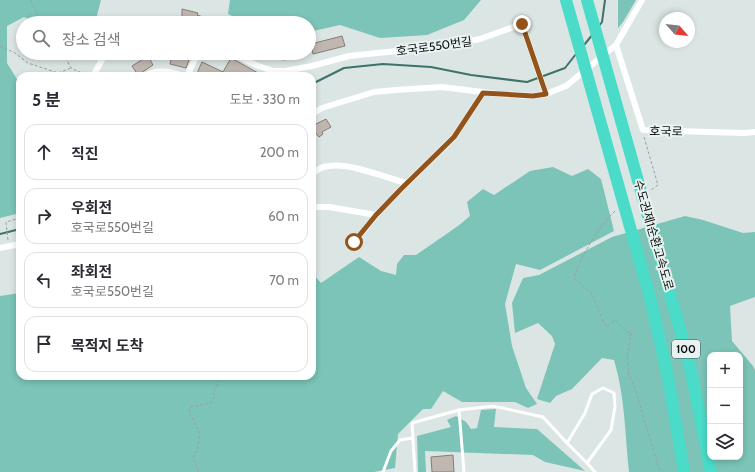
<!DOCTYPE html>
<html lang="ko">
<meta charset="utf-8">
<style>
:root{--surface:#fff;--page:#f7f7f7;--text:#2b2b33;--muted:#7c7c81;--line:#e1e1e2}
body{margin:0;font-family:Cabin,"Noto Sans KR",sans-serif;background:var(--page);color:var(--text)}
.controls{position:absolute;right:12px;bottom:12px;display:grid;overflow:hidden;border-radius:8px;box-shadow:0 2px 6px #0003}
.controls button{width:36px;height:36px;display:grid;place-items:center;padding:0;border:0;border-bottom:1px solid var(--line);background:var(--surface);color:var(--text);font:20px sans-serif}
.compass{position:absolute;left:659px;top:12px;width:36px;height:36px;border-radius:50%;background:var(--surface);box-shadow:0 2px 6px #0003;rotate:117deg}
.stop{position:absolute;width:12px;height:12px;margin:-9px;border:3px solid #93541c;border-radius:50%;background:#fff}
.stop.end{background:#93541c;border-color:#fff;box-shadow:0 1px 4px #0008}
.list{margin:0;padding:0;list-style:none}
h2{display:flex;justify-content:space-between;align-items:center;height:52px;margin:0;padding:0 16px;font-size:17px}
h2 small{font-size:13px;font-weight:400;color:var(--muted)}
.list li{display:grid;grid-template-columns:26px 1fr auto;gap:12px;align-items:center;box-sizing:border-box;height:56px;margin:0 8px 8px;padding:0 8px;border:1px solid var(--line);border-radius:12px}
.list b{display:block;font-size:15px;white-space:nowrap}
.list p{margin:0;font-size:13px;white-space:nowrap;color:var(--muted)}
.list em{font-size:13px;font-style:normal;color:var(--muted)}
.icon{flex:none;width:22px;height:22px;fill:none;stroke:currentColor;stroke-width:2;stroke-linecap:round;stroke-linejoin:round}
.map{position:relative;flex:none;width:755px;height:472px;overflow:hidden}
.search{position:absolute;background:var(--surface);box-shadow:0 2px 6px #0003;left:16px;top:16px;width:300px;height:44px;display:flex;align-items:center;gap:10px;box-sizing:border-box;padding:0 14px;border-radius:22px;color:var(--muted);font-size:15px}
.panel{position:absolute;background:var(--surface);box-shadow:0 2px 6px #0003;left:16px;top:72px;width:300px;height:308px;border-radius:12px}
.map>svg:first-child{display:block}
.forest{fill:#7bc4b7;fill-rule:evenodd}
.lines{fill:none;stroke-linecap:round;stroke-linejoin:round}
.stream{stroke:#3e726a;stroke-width:2}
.building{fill:#c0b7b1;stroke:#847c77}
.path{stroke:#99a1a0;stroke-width:1;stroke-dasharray:3 2;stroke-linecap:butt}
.lane{stroke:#fff;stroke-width:3}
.street{stroke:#fff;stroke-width:6}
.highway{stroke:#4adcc8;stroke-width:12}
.route{stroke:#93541c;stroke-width:5}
.labels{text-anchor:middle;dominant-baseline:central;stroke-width:4;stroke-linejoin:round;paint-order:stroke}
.shield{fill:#e8f3f1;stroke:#4d5352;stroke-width:1}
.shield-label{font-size:11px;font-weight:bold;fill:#0b0f0e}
.street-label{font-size:12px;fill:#0b0f0e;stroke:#e8f3f1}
</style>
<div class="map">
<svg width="755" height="472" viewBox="0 0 755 472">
<rect width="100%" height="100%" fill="#dbe6e4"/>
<g class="forest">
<polygon points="0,0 101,0 95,23 38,23 24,17 7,26 7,63 20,84 20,213 0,218"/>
<polygon points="230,0 481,0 464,20 427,35 380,38 340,25 309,32 309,23 247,23 228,14"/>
<polygon points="618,0 636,0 623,22 618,28"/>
<polygon points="553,167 572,176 588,169 601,179 614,231 540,270 516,264 505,304 512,346 526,388 537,404 528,408 515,402 462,402 443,391 431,409 423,409 398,434 395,468 374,472 0,472 0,296 20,293 20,376 312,376 312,273 321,283 359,257 381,271 396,275 397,264 404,255 416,255 458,226 470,216 467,202 483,189 494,195 530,171"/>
<path d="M 685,216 L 703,220 L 743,233 L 755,232 L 755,297 L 730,306 L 732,341 L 753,366 L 755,370 L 755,472 L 629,472 C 625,435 625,396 614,360 L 602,358 L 572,389 L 556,396 L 550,403 L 537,399 L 555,344 L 552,336 L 538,323 L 515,333 L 512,303 L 523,278 L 539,275 L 612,237 ZM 710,355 L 740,355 L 740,457 L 710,457 Z"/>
<polygon points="496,409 494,427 537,429 585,471 545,462 533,455 425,451 426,472 418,472 417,436 451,427 447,420 456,416 466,422 471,429 477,428 481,410"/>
</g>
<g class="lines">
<g class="stream">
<polyline points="599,26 602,22 605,0"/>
<polyline points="584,45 593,34"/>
<polyline points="312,84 344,68 383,64 431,67 471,75 527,82 565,68 576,54"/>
<polyline points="0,234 20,229"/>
</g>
</g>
<g class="building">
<polygon points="182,9 198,13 197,15 219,22 219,23 198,23 182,19"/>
<polygon points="342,36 345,46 313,54 311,44"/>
<polygon points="265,53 303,53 303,55 284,60 265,55"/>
<polygon points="172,55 189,60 186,68 170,64"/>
<polygon points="148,56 153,65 138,75 132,66"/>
<polygon points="231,58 260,74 260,76 199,76 198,71 202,62 223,72"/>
<polygon points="312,119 316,124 326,119 331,127 322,132 323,134 319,137 312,129"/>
<polygon points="453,455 454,472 432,472 431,457"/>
</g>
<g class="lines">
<g class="path">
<polyline points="31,0 41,23"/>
<polyline points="0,46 15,53 28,63 58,73 71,68"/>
<polyline points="63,53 71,68 86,75"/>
<polyline points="644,137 658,185 651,190"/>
<path d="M 615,211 C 597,229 582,254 574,278 L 592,294 L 604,324 L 607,326 L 615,320 L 627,332 L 631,333 L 627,358 L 629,376 L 634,385 L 660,472"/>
<polyline points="8,240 6,222 20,218"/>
<path d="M 199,472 L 193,457 C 198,450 201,437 198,429 C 196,423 191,417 189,412 L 190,407 L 211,403 L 215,395 L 213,393 L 217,386 L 218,376"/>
</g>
<g class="lane">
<polyline points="567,443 587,463"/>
<polyline points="383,472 391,451 400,440 413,438"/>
<polyline points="415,472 412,423 459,410"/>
<polyline points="464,472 459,410 493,406 543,417 567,443 585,413 592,394 603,388 614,393 615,407 611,430 587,463 595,472"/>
</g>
<g class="street">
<polyline points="616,45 643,130 744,133 755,132"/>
<polyline points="231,53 256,65 273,71 264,76"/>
<polyline points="273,71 285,71 312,66 349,56 435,47 480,39 522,24 546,94"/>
<polyline points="93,76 103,58 108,53"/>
<path d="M 144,76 C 157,69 170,71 183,76"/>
<polyline points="187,76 198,53"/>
<polyline points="312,114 322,108 374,92 396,90 442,87 498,94 533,96 546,94 566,86 616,45 642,0"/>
<path d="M 312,174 C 317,170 322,166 329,166 C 351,163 384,177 406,183"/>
<polyline points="312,207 329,207 376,215"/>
<polyline points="354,243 376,215 401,189 454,137 483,93"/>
<polyline points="0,248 20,244"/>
</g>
<g class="highway">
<polyline points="566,0 651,301 668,377 684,472"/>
<polyline points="587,0 681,333 691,371 711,472"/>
</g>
</g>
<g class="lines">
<polyline class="route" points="354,242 376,215 401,189 454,137 483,93 533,96 546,94 522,24"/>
</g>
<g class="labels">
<rect class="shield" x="672" y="340" width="28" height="18" rx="3"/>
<g class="shield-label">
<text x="686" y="349">100</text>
</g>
<g class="street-label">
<text transform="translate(434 46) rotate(-8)">호국로550번길</text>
<text transform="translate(666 131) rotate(1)">호국로</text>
<text transform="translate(654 235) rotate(74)">수도권제1순환고속도로</text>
</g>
</g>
</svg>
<div class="controls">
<button>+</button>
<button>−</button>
<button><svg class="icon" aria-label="layers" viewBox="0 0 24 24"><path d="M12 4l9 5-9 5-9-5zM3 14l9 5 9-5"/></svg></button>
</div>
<svg class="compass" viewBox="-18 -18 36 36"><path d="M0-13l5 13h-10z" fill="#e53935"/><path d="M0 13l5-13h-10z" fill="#7c7c81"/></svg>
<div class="stop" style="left:354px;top:242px"></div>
<div class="stop end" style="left:522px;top:24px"></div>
<div class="search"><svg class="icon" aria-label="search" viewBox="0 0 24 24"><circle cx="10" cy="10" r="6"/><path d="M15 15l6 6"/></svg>장소 검색</div>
<section class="panel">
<h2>5 분<small>도보 · 330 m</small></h2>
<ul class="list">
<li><svg class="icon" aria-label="ahead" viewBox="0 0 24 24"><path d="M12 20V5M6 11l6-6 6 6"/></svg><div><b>직진</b></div><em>200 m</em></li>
<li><svg class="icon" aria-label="right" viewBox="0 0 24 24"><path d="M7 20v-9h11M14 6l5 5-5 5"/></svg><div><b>우회전</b><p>호국로550번길</p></div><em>60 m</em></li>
<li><svg class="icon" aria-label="left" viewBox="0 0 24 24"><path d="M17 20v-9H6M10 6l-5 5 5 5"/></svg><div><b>좌회전</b><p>호국로550번길</p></div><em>70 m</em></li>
<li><svg class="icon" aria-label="arrive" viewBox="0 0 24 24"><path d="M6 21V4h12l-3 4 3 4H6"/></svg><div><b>목적지 도착</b></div></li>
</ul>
</section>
</div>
